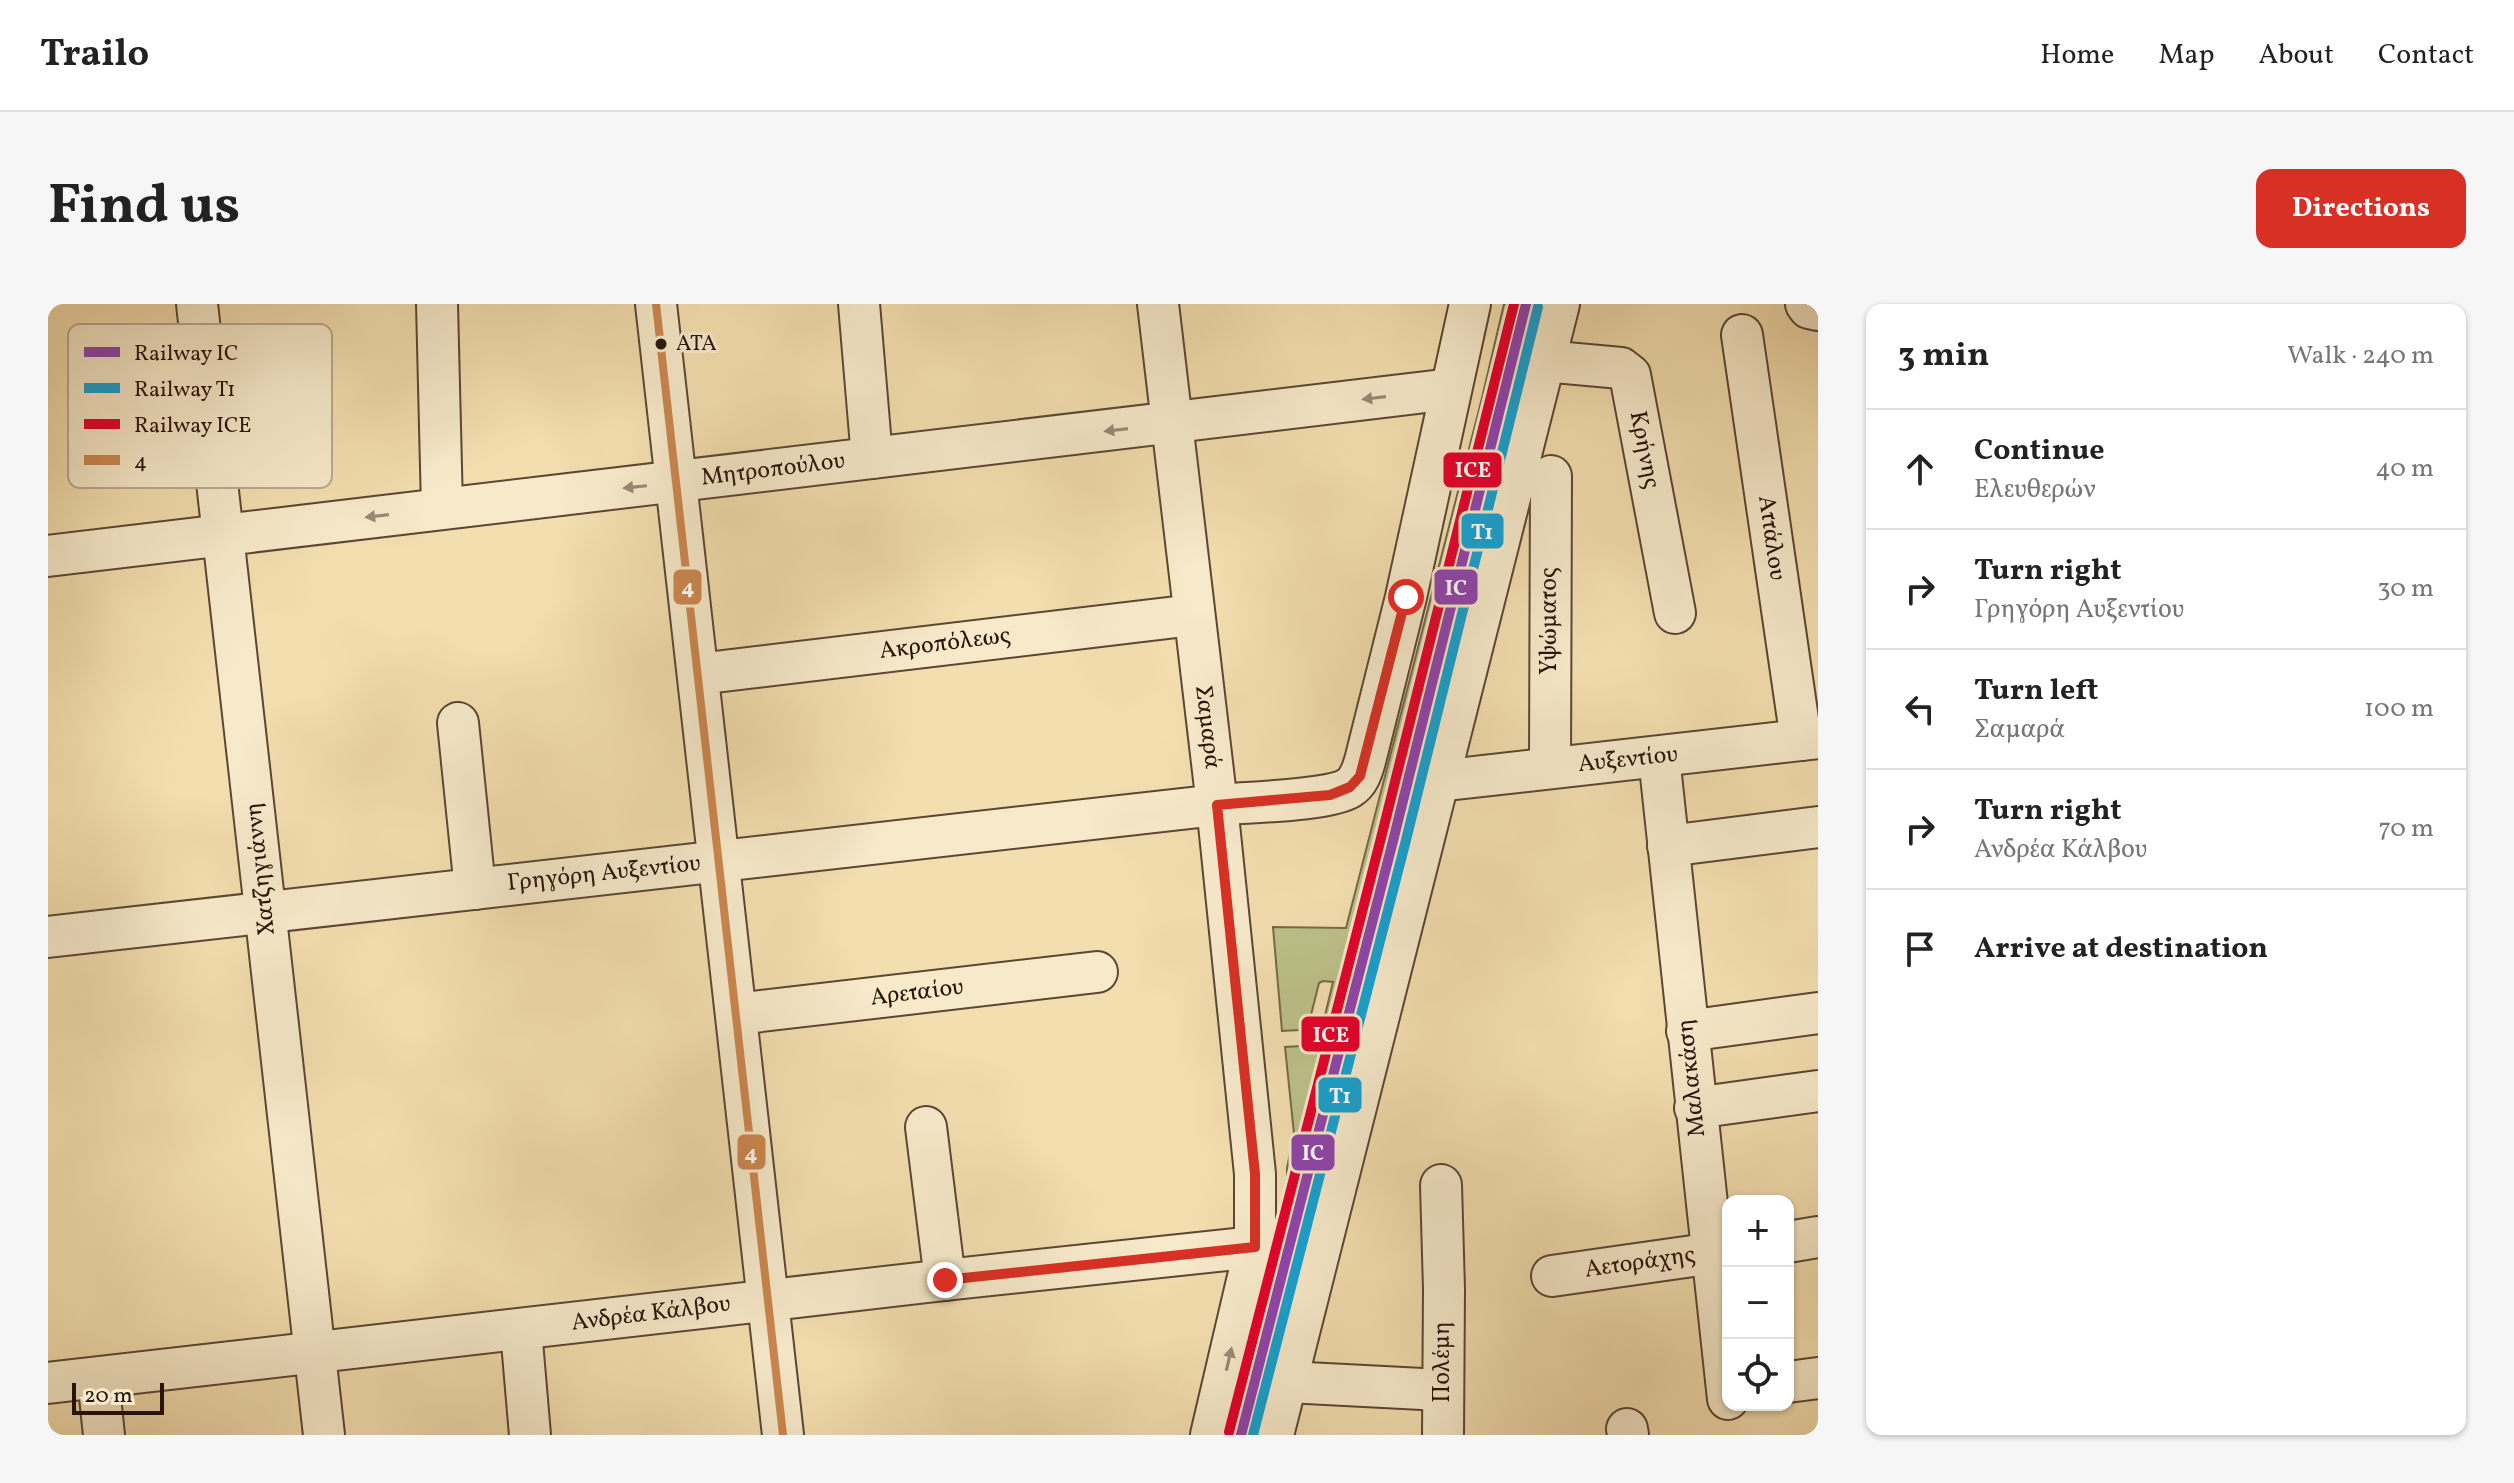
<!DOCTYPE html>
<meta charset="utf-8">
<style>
:root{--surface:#fff;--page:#f6f6f6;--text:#222;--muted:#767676;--line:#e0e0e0;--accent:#d93025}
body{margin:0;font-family:Vollkorn,serif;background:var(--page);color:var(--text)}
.controls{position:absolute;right:24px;bottom:24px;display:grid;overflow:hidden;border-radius:16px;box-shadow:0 2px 6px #0004}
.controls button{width:72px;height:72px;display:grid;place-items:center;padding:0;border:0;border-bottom:2px solid var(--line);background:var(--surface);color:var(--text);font:40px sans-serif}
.scale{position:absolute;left:24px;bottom:20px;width:92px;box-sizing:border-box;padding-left:8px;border:4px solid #29140c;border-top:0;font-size:22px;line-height:28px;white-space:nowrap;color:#29140c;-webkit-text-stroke:6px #f7eacb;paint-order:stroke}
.stop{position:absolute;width:24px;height:24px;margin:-18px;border:6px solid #d93025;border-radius:50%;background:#fff}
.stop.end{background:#d93025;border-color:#fff;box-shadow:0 2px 8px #0008}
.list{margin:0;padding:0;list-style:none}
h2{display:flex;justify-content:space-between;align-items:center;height:104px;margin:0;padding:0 32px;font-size:34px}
h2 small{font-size:26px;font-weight:400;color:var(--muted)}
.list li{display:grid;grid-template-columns:52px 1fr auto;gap:24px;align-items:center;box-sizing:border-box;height:120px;padding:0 32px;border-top:2px solid var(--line)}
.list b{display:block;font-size:30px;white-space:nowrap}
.list p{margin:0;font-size:26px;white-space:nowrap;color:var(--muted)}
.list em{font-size:26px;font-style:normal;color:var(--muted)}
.icon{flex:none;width:44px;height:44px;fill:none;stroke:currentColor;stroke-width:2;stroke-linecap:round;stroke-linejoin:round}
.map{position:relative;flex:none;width:1770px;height:1131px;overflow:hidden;border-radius:16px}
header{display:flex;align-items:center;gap:48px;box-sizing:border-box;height:112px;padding:0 40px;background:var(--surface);border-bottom:2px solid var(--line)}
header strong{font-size:38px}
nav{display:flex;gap:44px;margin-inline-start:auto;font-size:28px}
.intro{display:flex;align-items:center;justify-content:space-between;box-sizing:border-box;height:192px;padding:0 48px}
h1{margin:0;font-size:56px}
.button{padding:20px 36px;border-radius:16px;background:var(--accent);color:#fff;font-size:28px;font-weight:700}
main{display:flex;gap:48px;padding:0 48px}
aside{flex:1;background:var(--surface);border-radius:16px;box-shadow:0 2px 6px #0004}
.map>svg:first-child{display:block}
.green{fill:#bdc18a;stroke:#736a4b;stroke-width:2}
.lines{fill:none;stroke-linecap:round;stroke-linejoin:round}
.minor-casing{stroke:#5c4635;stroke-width:44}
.minor{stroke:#f7eacb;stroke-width:40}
.bus-1-casing{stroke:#f7eacb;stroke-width:14}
.bus-1{stroke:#cb874f;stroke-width:8}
.rail-1-casing{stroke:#f7eacb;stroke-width:16}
.rail-2-casing{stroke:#f7eacb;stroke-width:16}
.rail-3-casing{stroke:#f7eacb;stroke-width:16}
.rail-1{stroke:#8e44ad;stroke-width:10}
.rail-2{stroke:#16a1d1;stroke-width:10}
.rail-3{stroke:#e4002b;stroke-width:10}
.oneway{fill:#9a8a75}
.route{stroke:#d93025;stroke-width:10}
.bus-dot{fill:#29140c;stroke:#f7eacb;stroke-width:3}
.labels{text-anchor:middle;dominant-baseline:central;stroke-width:6;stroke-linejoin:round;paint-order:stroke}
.bus-label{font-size:22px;fill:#29140c;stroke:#f7eacb;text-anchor:start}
.street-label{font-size:24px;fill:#29140c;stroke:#f7eacb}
.key{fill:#f7eacb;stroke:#b9aa92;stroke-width:2}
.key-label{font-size:22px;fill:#29140c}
.line-badge{stroke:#f7eacb;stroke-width:3}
.badge-label{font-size:22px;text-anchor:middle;font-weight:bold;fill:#fff}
</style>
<header>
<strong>Trailo</strong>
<nav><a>Home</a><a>Map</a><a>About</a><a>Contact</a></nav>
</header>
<div class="intro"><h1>Find us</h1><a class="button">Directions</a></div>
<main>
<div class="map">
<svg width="1770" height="1131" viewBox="0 0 1770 1131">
<rect width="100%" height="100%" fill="#f3deaf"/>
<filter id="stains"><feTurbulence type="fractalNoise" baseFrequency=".0025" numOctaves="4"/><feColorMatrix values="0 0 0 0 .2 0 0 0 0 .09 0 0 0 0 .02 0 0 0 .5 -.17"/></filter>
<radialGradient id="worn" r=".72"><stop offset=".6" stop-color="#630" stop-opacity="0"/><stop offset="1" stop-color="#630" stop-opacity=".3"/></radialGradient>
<polygon class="green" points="1456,0 1470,0 1240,916 1239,864 1246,830 1237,743 1270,741 1285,678 1275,677 1271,679 1260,723 1252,726 1234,727 1225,623 1298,624 1434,94"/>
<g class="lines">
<g class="minor-casing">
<g id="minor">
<polyline points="149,0 276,1131"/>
<polyline points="389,0 394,204"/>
<polyline points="608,0 735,1131"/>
<polyline points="811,0 824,154"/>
<polyline points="1110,0 1169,501 1207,870 1207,943 1163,1131"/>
<polyline points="1758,0 1761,4 1770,6"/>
<polyline points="1694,31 1753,436"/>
<polyline points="1496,57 1573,64 1582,71 1627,309"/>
<polyline points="0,252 1403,85"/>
<polyline points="650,370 1145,311"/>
<polyline points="410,419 427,585"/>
<polyline points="1611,453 1680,1095"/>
<polyline points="1502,463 1503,172"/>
<polyline points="1390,477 1770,434"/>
<polyline points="1620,542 1770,523"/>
<path d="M 0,633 L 1169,501 C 1197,498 1280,497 1301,484 C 1311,478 1314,467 1317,457 L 1358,293 L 1422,0"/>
<polyline points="688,710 1049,668"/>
<polyline points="1639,727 1770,709"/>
<polyline points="1647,804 1770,787"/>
<polyline points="878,823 897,976"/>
<polyline points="1393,881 1396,985 1395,1131"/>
<polyline points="1740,938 1770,933"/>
<polyline points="1504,972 1680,947"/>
<polyline points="473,1026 482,1131"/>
<polyline points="50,1074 56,1131"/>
<polyline points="1239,1078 1394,1086"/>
<polyline points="1740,1078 1770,1074"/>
<polyline points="0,1079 897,976 1207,943"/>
<polyline points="1579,1125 1580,1131"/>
<polyline points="1225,1131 1511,0"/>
</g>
</g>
<use href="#minor" class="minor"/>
<g class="bus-1-casing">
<polyline id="bus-1" points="608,0 735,1131"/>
</g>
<use href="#bus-1" class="bus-1"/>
<g class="rail-1-casing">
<polyline id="rail-1" points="1193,1131 1345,537 1478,0"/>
</g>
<g class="rail-2-casing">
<polyline id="rail-2" points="1205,1131 1357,540 1490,3"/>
</g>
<g class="rail-3-casing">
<polyline id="rail-3" points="1181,1128 1333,534 1466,0"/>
</g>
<use href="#rail-1" class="rail-1"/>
<use href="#rail-2" class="rail-2"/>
<use href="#rail-3" class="rail-3"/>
</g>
<defs><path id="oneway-solid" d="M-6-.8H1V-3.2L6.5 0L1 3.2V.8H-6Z" transform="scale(2)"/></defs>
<g class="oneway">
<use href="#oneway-solid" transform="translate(1326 94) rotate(173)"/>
<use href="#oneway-solid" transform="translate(1068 126) rotate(173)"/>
<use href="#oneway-solid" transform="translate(587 183) rotate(174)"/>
<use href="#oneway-solid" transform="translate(329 212) rotate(173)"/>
<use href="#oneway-solid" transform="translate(1181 1055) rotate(-77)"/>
</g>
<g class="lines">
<polyline class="route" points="897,976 1207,943 1207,870 1169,501 1282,491 1302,483 1312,472 1358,293"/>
</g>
<circle class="bus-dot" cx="613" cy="40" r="7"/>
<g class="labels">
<g class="bus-label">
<text x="628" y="40">ΑΤΑ</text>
</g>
<g class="street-label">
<text transform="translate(1596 146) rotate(79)">Κρήνης</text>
<text transform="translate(725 166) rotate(-7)">Μητροπούλου</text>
<text transform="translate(1723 234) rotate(82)">Αττάλου</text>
<text transform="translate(1502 317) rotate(-90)">Υψώματος</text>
<text transform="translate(897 340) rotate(-7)">Ακροπόλεως</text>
<text transform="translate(1159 423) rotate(83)">Σαμαρά</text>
<text transform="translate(1580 456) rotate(-6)">Αυξεντίου</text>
<text transform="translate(213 565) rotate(-96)">Χατζηγιάννη</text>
<text transform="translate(556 570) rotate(-6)">Γρηγόρη Αυξεντίου</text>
<text transform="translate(869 689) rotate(-7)">Αρεταίου</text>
<text transform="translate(1644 774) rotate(-96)">Μαλακάση</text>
<text transform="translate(1592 959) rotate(-8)">Αετοράχης</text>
<text transform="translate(603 1010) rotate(-7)">Ανδρέα Κάλβου</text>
<text transform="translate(1395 1058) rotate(-90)">Πολέμη</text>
</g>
</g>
<rect x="20" y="20" width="264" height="164" rx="12" class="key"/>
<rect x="36" y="43" width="36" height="10" fill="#8e44ad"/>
<rect x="36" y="79" width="36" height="10" fill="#16a1d1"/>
<rect x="36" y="115" width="36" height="10" fill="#e4002b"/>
<rect x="36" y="151" width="36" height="10" fill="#cb874f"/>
<g class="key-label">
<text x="86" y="56">Railway IC</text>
<text x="86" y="92">Railway T1</text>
<text x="86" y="128">Railway ICE</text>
<text x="86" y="164">4</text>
</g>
<g class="line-badge">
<rect x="1394" y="147" width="61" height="38" rx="8" fill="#e4002b"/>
<rect x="1412" y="208" width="45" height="38" rx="8" fill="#16a1d1"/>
<rect x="624" y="264" width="31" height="38" rx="8" fill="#cb874f"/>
<rect x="1385" y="264" width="46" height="38" rx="8" fill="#8e44ad"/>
<rect x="1252" y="711" width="61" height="38" rx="8" fill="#e4002b"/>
<rect x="1269" y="772" width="46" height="38" rx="8" fill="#16a1d1"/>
<rect x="688" y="829" width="31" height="38" rx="8" fill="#cb874f"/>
<rect x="1242" y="829" width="46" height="39" rx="8" fill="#8e44ad"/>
</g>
<g class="badge-label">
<text x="1425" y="173">ICE</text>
<text x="1434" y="235">T1</text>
<text x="640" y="290">4</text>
<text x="1408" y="291">IC</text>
<text x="1283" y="738">ICE</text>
<text x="1292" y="799">T1</text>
<text x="703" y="856">4</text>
<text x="1265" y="856">IC</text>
</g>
<rect width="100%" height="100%" filter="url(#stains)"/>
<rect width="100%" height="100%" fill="url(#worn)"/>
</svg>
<div class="controls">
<button>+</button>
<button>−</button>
<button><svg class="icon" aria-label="locate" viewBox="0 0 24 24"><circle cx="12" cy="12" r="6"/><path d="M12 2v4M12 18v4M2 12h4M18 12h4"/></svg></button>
</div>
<div class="scale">20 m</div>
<div class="stop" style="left:1358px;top:293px"></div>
<div class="stop end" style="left:897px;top:976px"></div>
</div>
<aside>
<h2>3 min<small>Walk · 240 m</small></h2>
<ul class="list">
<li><svg class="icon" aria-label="ahead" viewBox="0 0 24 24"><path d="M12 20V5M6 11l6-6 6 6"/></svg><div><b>Continue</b><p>Ελευθερών</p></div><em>40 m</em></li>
<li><svg class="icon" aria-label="right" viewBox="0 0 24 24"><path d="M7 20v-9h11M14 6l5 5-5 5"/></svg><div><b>Turn right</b><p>Γρηγόρη Αυξεντίου</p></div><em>30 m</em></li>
<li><svg class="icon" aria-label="left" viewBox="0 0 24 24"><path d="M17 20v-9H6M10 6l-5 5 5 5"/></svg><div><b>Turn left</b><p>Σαμαρά</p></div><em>100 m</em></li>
<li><svg class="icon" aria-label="right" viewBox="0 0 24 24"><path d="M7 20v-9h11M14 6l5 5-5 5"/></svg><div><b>Turn right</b><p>Ανδρέα Κάλβου</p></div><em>70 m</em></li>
<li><svg class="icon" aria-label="arrive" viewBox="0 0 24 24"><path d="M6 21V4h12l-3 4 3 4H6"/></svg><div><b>Arrive at destination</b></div></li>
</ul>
</aside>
</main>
